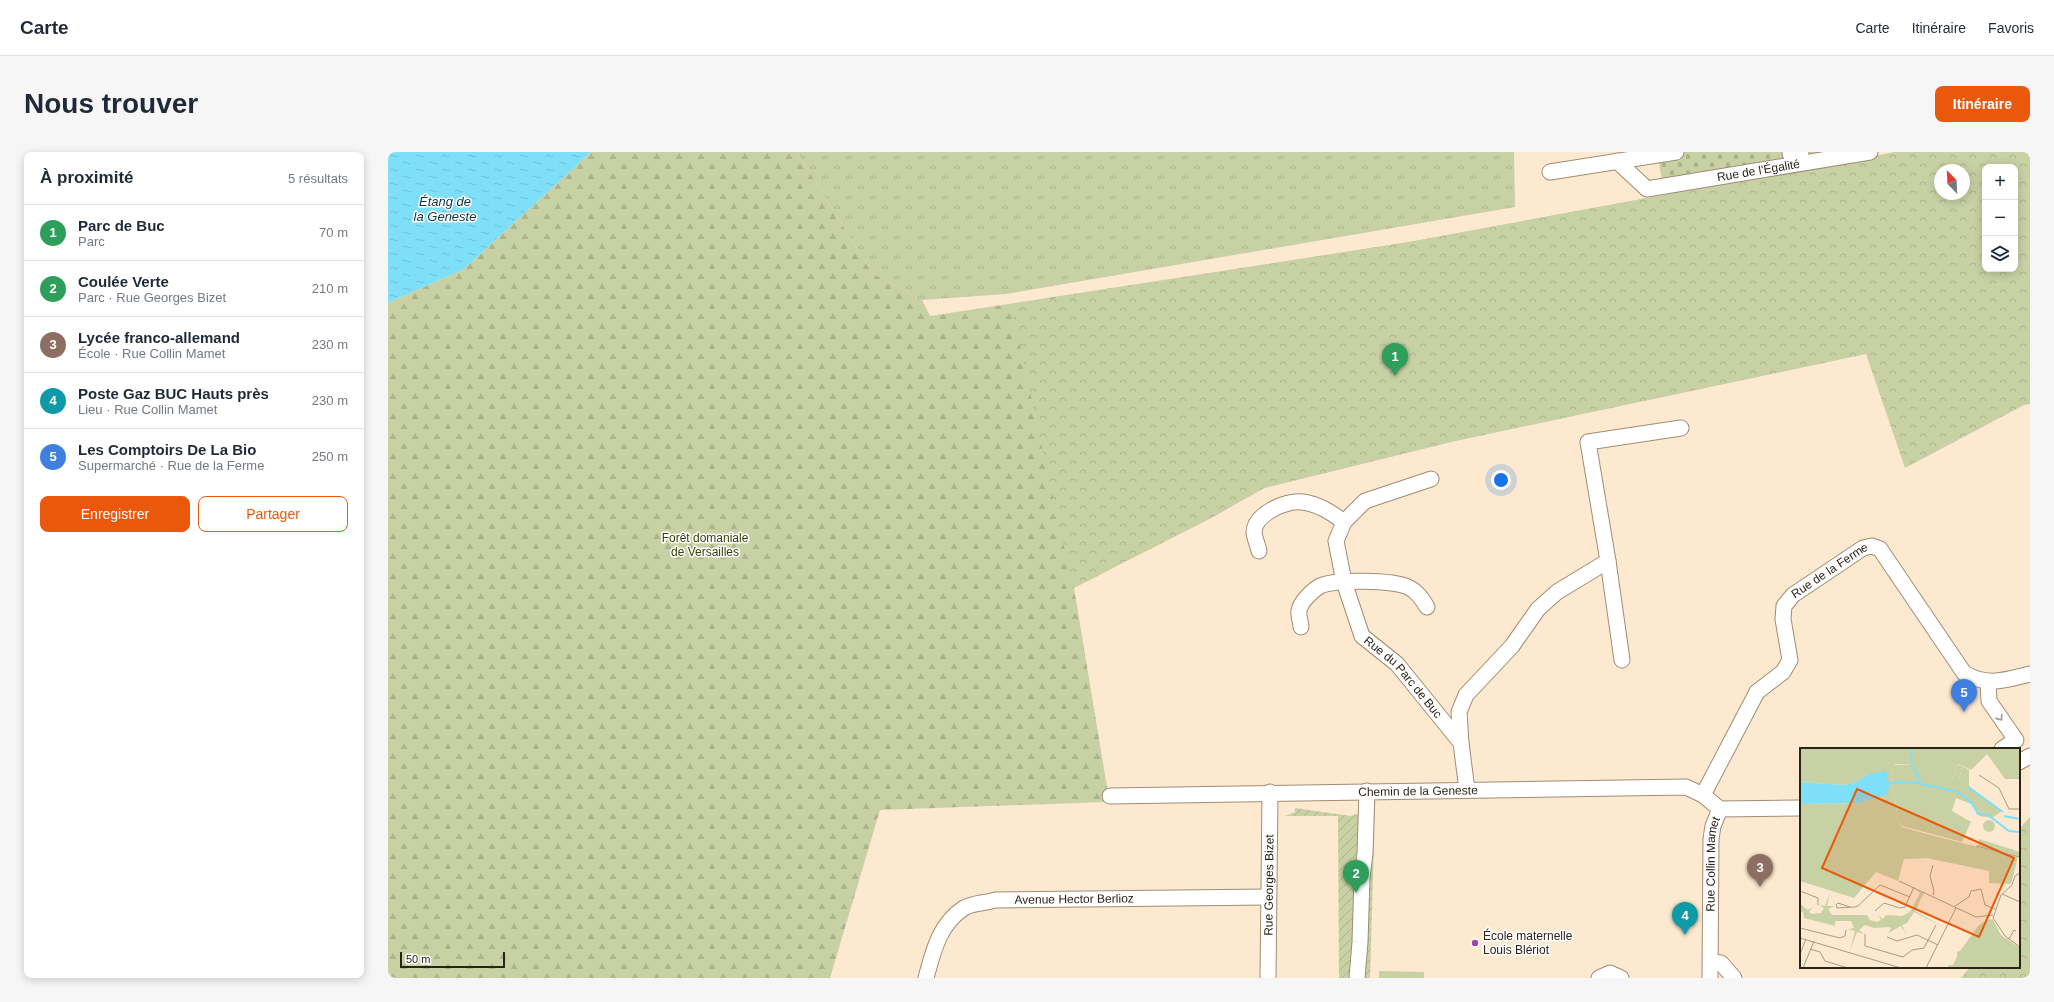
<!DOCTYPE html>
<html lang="fr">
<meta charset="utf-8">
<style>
:root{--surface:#fff;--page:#f6f6f7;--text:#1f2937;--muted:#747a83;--line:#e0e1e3;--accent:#ea580c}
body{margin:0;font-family:Arial,sans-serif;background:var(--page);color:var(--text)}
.controls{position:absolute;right:12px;top:12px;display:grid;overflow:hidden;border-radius:8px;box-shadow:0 2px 10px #0003}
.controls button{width:36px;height:36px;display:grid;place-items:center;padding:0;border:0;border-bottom:1px solid var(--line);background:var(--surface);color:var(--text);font:20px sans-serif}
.compass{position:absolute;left:1546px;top:12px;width:36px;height:36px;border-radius:50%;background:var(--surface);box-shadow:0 2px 10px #0003;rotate:336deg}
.scale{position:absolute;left:12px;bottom:10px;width:105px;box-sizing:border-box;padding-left:4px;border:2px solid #2a2319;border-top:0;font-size:11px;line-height:14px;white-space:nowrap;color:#2a2319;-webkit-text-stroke:3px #fff;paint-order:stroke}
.you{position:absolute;left:1113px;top:328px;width:14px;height:14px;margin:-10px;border:3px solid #fff;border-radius:50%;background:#1a73e8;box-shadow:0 0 0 6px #1a73e833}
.badge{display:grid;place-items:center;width:26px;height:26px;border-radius:50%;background:var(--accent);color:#fff;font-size:13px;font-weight:700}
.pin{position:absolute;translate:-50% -33px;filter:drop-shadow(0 1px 2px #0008)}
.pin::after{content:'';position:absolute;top:21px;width:14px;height:12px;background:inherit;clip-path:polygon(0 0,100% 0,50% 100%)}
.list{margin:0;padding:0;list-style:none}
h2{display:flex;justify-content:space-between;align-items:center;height:52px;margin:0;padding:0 16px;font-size:17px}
h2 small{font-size:13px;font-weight:400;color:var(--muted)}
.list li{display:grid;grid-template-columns:26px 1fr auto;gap:12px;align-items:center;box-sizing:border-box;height:56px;padding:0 16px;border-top:1px solid var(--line)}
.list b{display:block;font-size:15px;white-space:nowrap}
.list p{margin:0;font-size:13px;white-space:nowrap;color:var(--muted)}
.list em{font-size:13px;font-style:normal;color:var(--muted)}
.actions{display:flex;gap:8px;padding:12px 16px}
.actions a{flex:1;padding:9px 0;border:1px solid var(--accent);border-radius:8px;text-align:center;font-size:14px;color:var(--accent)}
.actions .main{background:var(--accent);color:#fff}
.icon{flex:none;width:22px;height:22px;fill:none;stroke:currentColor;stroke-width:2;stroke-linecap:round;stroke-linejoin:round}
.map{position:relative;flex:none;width:1642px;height:826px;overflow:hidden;border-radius:8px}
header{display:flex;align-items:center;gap:24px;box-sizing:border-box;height:56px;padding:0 20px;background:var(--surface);border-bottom:1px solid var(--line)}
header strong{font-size:19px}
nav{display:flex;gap:22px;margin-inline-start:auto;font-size:14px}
.intro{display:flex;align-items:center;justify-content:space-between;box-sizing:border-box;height:96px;padding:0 24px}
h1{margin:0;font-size:28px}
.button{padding:10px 18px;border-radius:8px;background:var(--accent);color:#fff;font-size:14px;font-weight:700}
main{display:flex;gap:24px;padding:0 24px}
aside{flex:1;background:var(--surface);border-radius:8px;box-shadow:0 2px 10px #0003}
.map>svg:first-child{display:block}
.grass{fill:url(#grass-tufts)}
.forest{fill:url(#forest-firs);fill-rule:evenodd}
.cemetery{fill:url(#cemetery-stones)}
.park{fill:url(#park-crowns);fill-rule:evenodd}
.garden{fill:url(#garden-furrows)}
.pitch{fill:#c8d1a4}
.water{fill:url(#water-ripples)}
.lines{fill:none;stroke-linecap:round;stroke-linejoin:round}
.minor-casing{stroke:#9f8d74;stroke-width:17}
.minor{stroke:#fff;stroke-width:15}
.oneway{stroke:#9f9c98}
.poi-dot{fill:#a342a9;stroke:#fff;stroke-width:1.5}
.labels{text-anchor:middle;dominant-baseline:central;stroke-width:3;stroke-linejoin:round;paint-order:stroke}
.street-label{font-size:12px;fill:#2a2319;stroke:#fff}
.park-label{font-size:12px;fill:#383f05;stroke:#fff}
.poi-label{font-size:12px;fill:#2a2319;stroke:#fff;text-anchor:start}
.water-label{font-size:13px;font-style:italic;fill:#083742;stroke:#fff}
.inset-river{fill:none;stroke:#7edff8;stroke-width:2}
.inset-road{fill:none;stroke:#a99a86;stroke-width:1}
.view{fill:#e8590c;fill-opacity:0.15;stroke:#e8590c;stroke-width:2}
.inset-edge{fill:none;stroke:#2a2319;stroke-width:2}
</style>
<header>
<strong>Carte</strong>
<nav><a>Carte</a><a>Itinéraire</a><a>Favoris</a></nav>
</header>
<div class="intro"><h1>Nous trouver</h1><a class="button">Itinéraire</a></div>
<main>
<aside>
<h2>À proximité<small>5 résultats</small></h2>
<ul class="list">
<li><span class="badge" style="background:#2e9e5b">1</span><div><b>Parc de Buc</b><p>Parc</p></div><em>70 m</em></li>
<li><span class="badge" style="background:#2e9e5b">2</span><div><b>Coulée Verte</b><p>Parc · Rue Georges Bizet</p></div><em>210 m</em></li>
<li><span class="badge" style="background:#8d6e63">3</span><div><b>Lycée franco-allemand</b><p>École · Rue Collin Mamet</p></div><em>230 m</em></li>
<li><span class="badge" style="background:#0f9aa8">4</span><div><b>Poste Gaz BUC Hauts près</b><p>Lieu · Rue Collin Mamet</p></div><em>230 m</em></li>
<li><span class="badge" style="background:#3f7fe0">5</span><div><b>Les Comptoirs De La Bio</b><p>Supermarché · Rue de la Ferme</p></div><em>250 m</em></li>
</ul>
<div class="actions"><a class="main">Enregistrer</a><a>Partager</a></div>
</aside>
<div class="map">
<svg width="1642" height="826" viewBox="0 0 1642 826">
<defs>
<pattern id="grass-tufts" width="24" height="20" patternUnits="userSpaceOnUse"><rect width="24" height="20" fill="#c8d1a4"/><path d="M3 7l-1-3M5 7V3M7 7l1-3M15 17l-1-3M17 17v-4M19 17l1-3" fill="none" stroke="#acb38d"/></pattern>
<pattern id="forest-firs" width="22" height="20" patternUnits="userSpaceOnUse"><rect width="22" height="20" fill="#c8d1a4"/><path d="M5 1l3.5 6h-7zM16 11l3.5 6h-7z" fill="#acb38d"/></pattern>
<pattern id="cemetery-stones" width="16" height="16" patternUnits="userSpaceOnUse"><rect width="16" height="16" fill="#c8d1a4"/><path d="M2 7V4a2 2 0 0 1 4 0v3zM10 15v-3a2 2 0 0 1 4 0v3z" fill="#acb38d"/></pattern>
<pattern id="park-crowns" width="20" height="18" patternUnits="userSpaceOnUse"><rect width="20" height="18" fill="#c8d1a4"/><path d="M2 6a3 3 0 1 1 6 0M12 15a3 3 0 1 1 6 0" fill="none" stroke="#acb38d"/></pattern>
<pattern id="garden-furrows" width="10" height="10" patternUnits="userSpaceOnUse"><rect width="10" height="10" fill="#c8d1a4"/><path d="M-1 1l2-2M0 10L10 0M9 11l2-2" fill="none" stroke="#acb38d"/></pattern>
<pattern id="water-ripples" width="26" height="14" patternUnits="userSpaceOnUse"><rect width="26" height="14" fill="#7edff8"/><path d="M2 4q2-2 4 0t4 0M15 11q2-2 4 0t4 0" fill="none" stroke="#6dbfd4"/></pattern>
</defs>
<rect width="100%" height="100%" fill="#fde9cf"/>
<polygon class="grass" points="409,0 1126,0 1127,55 618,142 534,148 484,121"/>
<path class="forest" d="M 203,0 L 409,0 L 484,121 L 534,148 L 542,164 L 1021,90 L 1508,0 L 1642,0 L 1627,15 L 1597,15 L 1597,108 L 1063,290 L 876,336 L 823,366 L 686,436 L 719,635 L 717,650 L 492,658 L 442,826 L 0,826 L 0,151 L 76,117 ZM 1552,18 L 1576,18 L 1576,42 L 1552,42 Z"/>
<polygon class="cemetery" points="1269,0 1437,0 1274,29"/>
<g class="park">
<path d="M 1508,0 L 1642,0 L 1642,252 L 1636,253 L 1517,316 L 1478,202 L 1063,290 L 876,336 L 823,366 L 685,436 L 623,153 L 1021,90 ZM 1597,15 L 1627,15 L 1627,117 L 1597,117 ZM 1552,18 L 1576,18 L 1576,42 L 1552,42 Z"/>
<polygon points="1642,665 1642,826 1573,826 1582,815 1631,815 1631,677"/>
</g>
<polygon class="garden" points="987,655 982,826 951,826 950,664 897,664 907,660 907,656 963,664"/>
<polygon class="pitch" points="991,819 1036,820 1036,826 991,826"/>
<polygon class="water" points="0,0 203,0 76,117 0,151"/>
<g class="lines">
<g class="minor-casing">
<g id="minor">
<polyline points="1402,2 1413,0"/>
<path id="s1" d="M 1229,9 L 1259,37 L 1482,0"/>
<polyline points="1162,20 1288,0"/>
<path id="s2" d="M 1043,327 L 977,349 L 956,370 L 948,389 L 956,430 L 974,484 L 1009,512 L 1073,591 L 1079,638"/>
<path d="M 871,399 C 870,394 867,387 866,381 C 866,362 898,348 914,350 C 931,352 944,361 956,370"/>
<polyline points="1220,409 1234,508"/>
<path d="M 913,475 C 913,470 910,464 911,459 C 912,450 925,438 932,434 C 948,427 1004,428 1020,435 C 1029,439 1034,447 1039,455"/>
<polyline points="1600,530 1601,549 1628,588 1614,597"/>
<polyline points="1073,591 1071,560 1078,543 1124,494 1150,457 1169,440 1220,409 1200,290 1293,276"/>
<polyline points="1631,610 1642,604"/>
<path id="s3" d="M 1315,643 L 1369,540 L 1395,520 L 1402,508 L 1395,467 L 1396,454 L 1405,443 L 1475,396 L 1484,394 L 1492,397 L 1576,521 C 1599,535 1617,528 1642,522"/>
<path id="s4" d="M 722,644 L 1298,635 L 1315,643 L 1332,657"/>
<polyline points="1332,657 1413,656"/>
<polyline points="1323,810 1333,811 1346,826"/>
<path id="s5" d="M 538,826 C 545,800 551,772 576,756 C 584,751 598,751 607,748 L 880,745"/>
<path id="s6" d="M 880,826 L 882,640"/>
<polyline points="969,826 972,790 974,726 977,701 979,639"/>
<polyline points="1211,826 1222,821 1233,826"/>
<path id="s7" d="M 1322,826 L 1323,687 L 1325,674 L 1332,657"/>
</g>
</g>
<use href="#minor" class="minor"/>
</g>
<defs><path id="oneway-chevron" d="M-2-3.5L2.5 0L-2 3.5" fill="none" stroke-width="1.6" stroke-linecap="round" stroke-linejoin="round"/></defs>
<use class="oneway" href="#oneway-chevron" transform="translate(1612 566) rotate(55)"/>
<circle class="poi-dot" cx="1087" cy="791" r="4"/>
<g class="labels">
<g class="street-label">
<text stroke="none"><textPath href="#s1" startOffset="154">Rue de l'Égalité</textPath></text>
<text stroke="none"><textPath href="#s3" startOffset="276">Rue de la Ferme</textPath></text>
<text stroke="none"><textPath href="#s2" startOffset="277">Rue du Parc de Buc</textPath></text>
<text stroke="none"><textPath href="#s4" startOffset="308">Chemin de la Geneste</textPath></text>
<text stroke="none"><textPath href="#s7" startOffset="114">Rue Collin Mamet</textPath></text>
<text stroke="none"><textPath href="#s6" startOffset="93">Rue Georges Bizet</textPath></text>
<text stroke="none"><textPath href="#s5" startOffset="193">Avenue Hector Berlioz</textPath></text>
</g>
<g class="park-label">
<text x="317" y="386">Forêt domaniale<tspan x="317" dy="14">de Versailles</tspan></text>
</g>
<g class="poi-label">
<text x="1095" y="784">École maternelle<tspan x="1095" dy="14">Louis Blériot</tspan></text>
</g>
<g class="water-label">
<text x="57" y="49">Étang de<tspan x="57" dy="15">la Geneste</tspan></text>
</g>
</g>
<g transform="translate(1412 596)">
<rect width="220" height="220" fill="#fde9cf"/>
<path d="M 114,16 L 157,16 L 153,32 L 159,32 L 162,18 L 169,22 L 169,38 L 202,63 L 192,70 L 180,68 L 171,56 L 156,50 L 152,63 L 171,74 L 162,94 L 102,78 L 98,73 L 91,21 L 94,17 Z" fill="#c8d1a4"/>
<path d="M 0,0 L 220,0 L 220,31 L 205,31 L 187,6 L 171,22 L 159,16 L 95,16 L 91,21 L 98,73 L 102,79 L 151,93 L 146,114 L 127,110 L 104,111 L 98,133 L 76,124 L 54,150 L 0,133 L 0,56 L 60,55 L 69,26 L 56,34 L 44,37 L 0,34 Z" fill="#c8d1a4"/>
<path d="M 179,91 L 220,104 L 219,108 L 178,98 Z" fill="#c8d1a4"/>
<path d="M 110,82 L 218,109 L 211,136 L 189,135 L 189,123 L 127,110 L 104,111 ZM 189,171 L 193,172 L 201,187 L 220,200 L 220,220 L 149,220 L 148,217 L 153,217 L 157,209 L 157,204 L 160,203 L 179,177 Z" fill="#c8d1a4"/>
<path d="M 157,16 L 162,18 L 159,32 L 153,32 ZM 144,41 L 158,44 L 165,53 L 143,44 ZM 115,142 L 124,145 L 115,163 L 145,180 L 114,164 L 107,175 L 102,177 L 107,188 L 101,178 L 88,185 L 91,180 L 89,179 L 74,180 L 65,177 L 59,182 L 64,186 L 57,184 L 50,203 L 55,183 L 48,181 L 54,180 L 51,173 L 35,173 L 35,178 L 4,170 L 3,163 L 0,165 L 0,156 L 8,162 L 13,159 L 9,164 L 12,166 L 21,165 L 24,160 L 19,157 L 25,158 L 30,144 L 27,158 L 35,158 L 28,161 L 32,167 L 67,167 L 70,172 L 77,174 L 81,172 L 78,167 L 83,171 L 86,167 L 102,168 L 110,164 L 120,145 Z" fill="#c8d1a4"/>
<path d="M183 78a6 6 0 1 1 12 0a6 6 0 1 1-12 0ZM165 204a6 6 0 1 1 12 0a6 6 0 1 1-12 0ZM 164,210 L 173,214 L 166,220 L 158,218 L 157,220 L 158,215 Z" fill="#c8d1a4"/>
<path d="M 86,23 L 89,36 L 88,46 L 59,55 L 0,56 L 0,34 L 44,37 L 56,34 L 69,26 Z" fill="#7edff8"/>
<path class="inset-river" d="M 111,14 L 112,0M 111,16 L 118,26 L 118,35M 90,36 L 96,34 L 118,35 L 158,44 L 172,55 L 178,66 L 188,67 L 209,83 L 220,84M 168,39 L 203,64M 204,68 L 220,71"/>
<path class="inset-road" d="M 179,27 L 199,40 L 209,61 L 220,61M 176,98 L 220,109M 133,117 L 130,128 L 134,143 L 133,147M 99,133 L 176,169 L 193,167M 0,143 L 18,150 L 18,157M 202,146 L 220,154M 155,158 L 169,149 L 171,143 L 181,141 L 185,157 L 195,161M 50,159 L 38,155 L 36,157 L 37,160 L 55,159 L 58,158 L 80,137 L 110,149M 75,163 L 84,155 L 100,160 L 105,159 L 114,139M 193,170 L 201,147 L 212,137 L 215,128 L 220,125M 193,170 L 205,188 L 220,199M 0,180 L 40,190 L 45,188 L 46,182M 65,186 L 65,198 L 103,209 L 112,202 L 124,200 L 136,177M 87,189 L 97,193 L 117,187 L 138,197M 0,190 L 101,220M 209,191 L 214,182 L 216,183M 10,201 L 20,204 L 25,213 L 48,220M 0,206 L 6,191M 3,220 L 14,193M 126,220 L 156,160"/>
<path class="view" d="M 57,41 L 214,110 L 179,189 L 22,120 Z"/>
<rect width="220" height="220" class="inset-edge"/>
</g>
</svg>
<div class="controls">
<button>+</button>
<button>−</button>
<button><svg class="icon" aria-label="layers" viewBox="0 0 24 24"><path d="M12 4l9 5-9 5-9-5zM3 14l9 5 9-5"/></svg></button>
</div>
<svg class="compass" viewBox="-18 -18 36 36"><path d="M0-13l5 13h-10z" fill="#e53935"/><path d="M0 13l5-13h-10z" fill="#747a83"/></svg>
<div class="scale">50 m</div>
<div class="you"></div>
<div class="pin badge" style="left:1007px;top:224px;background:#2e9e5b">1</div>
<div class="pin badge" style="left:968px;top:741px;background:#2e9e5b">2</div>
<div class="pin badge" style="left:1372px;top:735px;background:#8d6e63">3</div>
<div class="pin badge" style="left:1297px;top:783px;background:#0f9aa8">4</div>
<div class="pin badge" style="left:1576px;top:560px;background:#3f7fe0">5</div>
</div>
</main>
